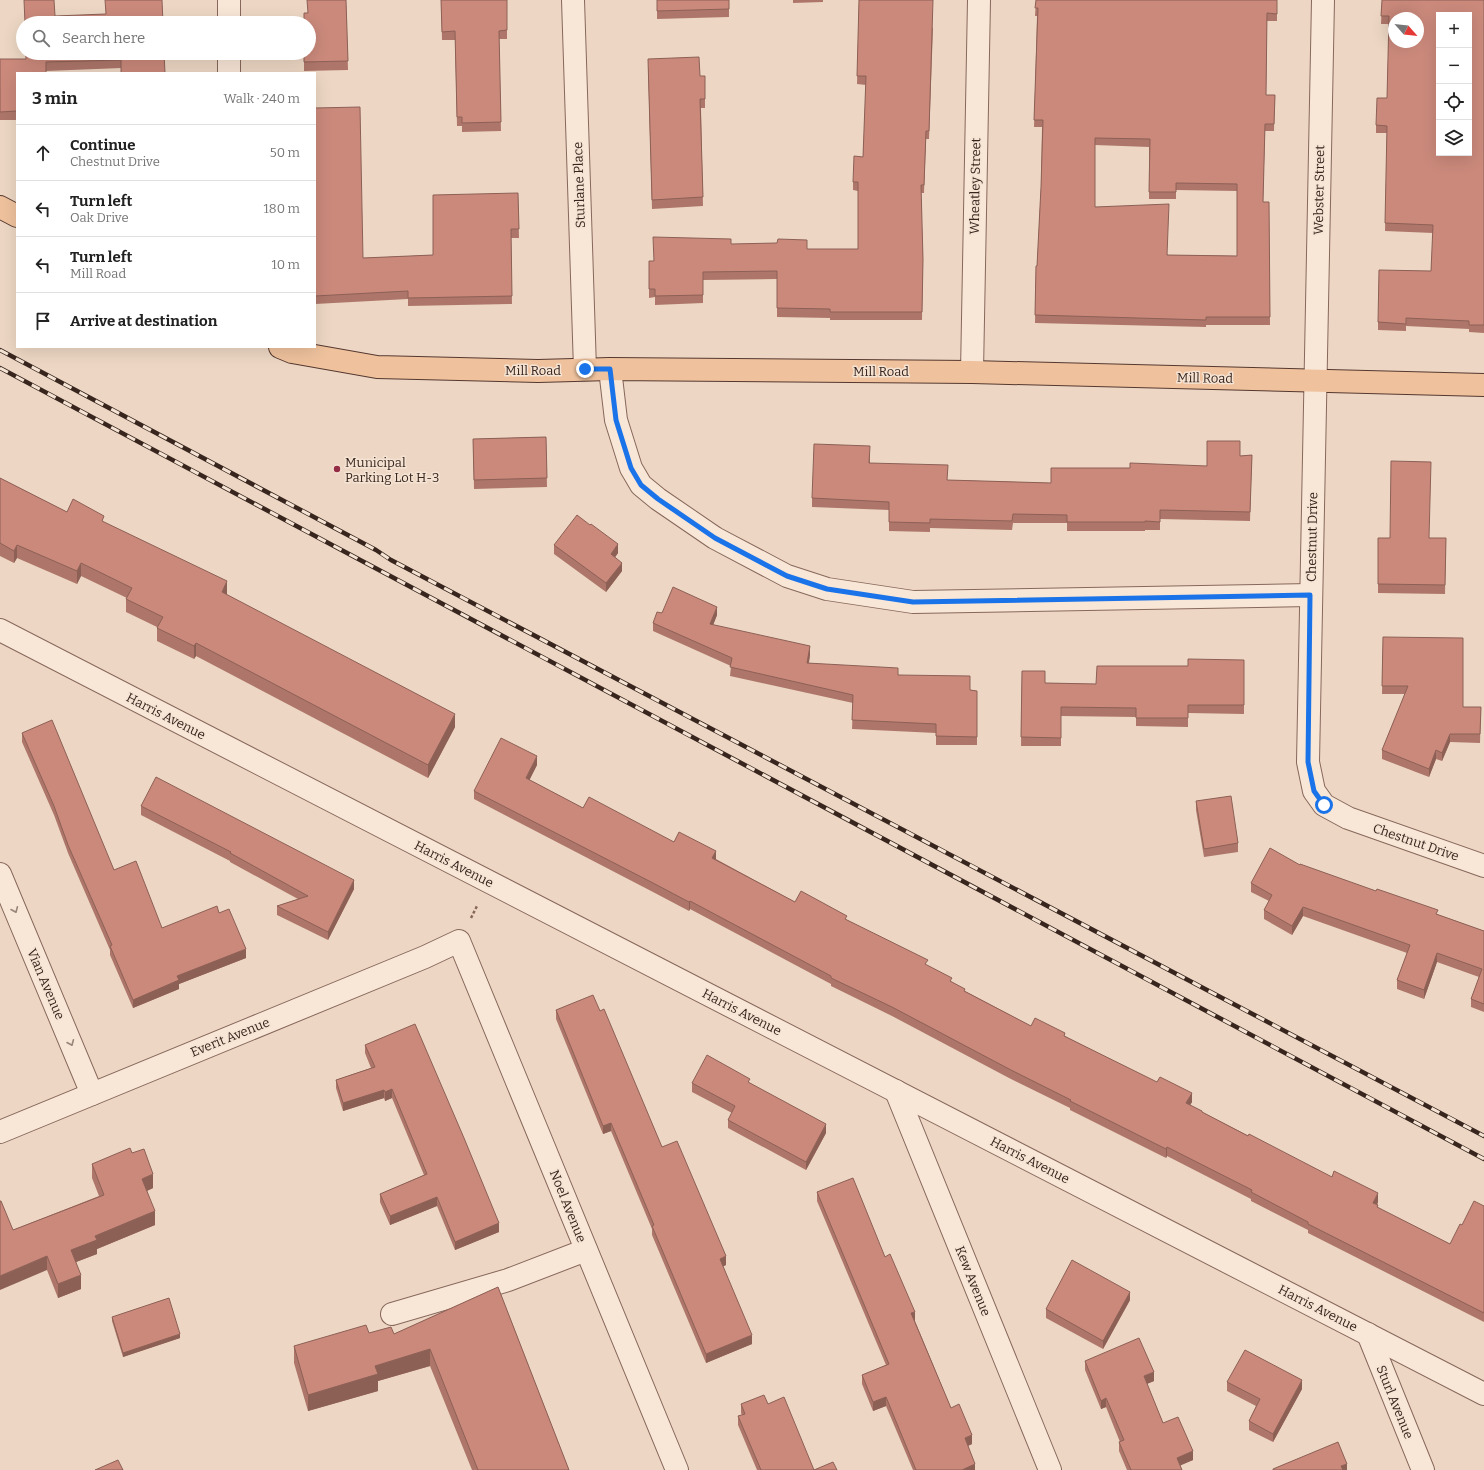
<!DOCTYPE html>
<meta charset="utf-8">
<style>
:root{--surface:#fff;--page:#f2f2f2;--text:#222;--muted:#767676;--line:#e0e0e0}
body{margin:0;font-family:Bitter,serif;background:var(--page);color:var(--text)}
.controls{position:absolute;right:12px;top:12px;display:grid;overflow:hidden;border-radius:0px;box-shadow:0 4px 16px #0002}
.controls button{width:36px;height:36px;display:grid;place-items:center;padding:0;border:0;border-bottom:1px solid var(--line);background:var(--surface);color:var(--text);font:20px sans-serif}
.compass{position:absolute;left:1388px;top:12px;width:36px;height:36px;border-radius:50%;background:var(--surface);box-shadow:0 4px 16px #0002;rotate:117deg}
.stop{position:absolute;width:12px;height:12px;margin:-9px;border:3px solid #1a73e8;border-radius:50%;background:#fff}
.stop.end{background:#1a73e8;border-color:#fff;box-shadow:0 1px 4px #0008}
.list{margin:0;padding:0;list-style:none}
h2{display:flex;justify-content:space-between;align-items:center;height:52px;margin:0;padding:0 16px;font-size:17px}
h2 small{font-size:13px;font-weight:400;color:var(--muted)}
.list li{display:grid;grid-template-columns:26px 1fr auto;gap:12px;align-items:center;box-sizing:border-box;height:56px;padding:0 16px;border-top:1px solid var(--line)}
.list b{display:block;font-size:15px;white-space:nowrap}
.list p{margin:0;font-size:13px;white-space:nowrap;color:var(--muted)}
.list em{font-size:13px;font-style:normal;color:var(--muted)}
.icon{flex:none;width:22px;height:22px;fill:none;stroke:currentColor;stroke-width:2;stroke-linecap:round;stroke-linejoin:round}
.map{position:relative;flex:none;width:1484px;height:1470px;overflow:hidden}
.search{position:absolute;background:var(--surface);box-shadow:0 4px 16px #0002;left:16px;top:16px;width:300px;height:44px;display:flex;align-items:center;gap:10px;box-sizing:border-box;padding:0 14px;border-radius:22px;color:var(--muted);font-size:15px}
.panel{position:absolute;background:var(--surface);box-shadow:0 4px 16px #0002;left:16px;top:72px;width:300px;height:276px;border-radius:0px}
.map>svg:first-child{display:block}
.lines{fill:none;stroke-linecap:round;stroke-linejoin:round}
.minor-casing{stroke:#87685b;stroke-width:24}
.major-casing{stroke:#55382f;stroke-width:24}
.path{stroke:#87685b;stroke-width:2.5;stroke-dasharray:3 2;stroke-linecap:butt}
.minor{stroke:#f8e6d7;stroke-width:22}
.major{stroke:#efc29d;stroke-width:22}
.rail-casing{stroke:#37251e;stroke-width:4.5}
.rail{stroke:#f5e3d3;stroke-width:3;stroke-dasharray:9;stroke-linecap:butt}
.wall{fill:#ae766a;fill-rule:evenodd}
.shaded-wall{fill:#8d6056}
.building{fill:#ca897b;stroke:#8d6056;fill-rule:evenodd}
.oneway{stroke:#98867a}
.route{stroke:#1a73e8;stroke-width:5}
.poi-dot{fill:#952c46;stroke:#f5e3d3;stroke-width:1.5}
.labels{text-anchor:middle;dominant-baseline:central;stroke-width:3;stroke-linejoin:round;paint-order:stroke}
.street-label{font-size:13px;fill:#37251e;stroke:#f5e3d3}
.poi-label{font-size:13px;fill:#37251e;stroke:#f5e3d3;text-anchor:start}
</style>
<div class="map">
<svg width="1484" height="1470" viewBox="0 0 1484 1470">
<rect width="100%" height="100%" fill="#edd7c4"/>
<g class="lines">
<g class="minor-casing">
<g id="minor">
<polyline points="573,0 585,369"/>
<polyline points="1323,0 1308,762 1314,791 1324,805 1348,818 1484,866"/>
<polyline points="229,23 229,0"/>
<polyline points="229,73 229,53"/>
<polyline points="610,369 616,420 631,468 641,485 658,499 715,538 787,576 827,589 913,602 1310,595"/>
<polyline points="972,372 979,0"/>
<polyline points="0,630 1484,1394"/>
<polyline points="0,874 92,1094"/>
<polyline points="896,1091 1050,1470"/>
<polyline points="0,1132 425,957 459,941 677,1470"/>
<polyline points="392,1314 508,1280 586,1250"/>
<polyline points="1368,1334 1423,1470"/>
</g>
</g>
<g class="major-casing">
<g id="major">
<polyline points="0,207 17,216"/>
<polyline points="280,347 292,352 377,367 538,371 610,369 972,372 1484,385"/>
</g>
</g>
<polyline class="path" points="471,918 477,906"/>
<use href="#minor" class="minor"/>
<use href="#major" class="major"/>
<g class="rail-casing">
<g id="rail">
<polyline points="0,350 376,550 391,560 1484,1136"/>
<polyline points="0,368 1484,1159"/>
</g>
</g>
<use href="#rail" class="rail"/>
</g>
<g class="wall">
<polygon points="346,0 348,70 304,71 304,53 307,13"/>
<polygon points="441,0 507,0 507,39 499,39 501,131 462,132 462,126 457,126 455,40 442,40"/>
<polygon points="657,0 729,0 729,17 657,19"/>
<polygon points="793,0 823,0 823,2 793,3"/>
<polygon points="859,0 933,28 929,139 926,139 924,193 921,193 923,259 922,320 830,320 830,318 777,317 777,279 703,280 703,303 655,305 655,297 649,298 649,261 654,261 731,244 807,249 858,249 858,191 853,190 853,182 863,157 866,85 857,84"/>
<path d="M 1036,0 L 1277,0 L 1277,21 L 1267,21 L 1266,95 L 1275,95 L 1274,131 L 1265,131 L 1263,202 L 1269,202 L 1270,325 L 1206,325 L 1206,327 L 1035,323 L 1036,266 L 1037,266 L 1041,187 L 1042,127 L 1034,127 L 1037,16 L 1035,16 ZM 1095,145 L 1149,147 L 1149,199 L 1176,199 L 1176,190 L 1237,191 L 1237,256 L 1168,255 L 1095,207 Z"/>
<polygon points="1382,0 1484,0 1484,333 1469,332 1469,329 1406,326 1406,331 1378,330 1378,322 1431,271 1433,233 1385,231 1387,133 1376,133 1376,125 1387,98 1389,24 1381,24"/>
<polygon points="25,53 164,53 121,68 46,71 17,73 17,120 0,120 0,59 26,59"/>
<polygon points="648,68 700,76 705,99 705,108 701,108 703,206 652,209"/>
<polygon points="315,108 363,258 433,255 518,193 519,238 511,238 512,304 408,306 408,299 315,304"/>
<polygon points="546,437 547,487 474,489 473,439"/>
<polygon points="870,455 870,463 947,480 1051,483 1130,468 1207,466 1240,456 1252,455 1250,521 1160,519 1160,530 1145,530 1145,531 1067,531 1067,523 1013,523 1012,530 930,528 930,532 889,531 889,510 812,507 812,498"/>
<polygon points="0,478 67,512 104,522 227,594 227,595 455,727 428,778 196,656 194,659 157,641 157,627 126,612 126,599 127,598 81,576 77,584 17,558 14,563 0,556"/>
<polygon points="1378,538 1446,538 1445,594 1378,593"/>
<polygon points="554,545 618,553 615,557 622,571 606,592 554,554"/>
<polygon points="662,613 717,615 713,625 810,655 809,663 898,675 970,690 977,691 977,745 936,745 936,733 852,729 853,703 730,676 731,666 653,631 653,623"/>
<polygon points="1383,637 1463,707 1481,707 1480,743 1450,742 1442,761 1436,759 1429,777 1382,759 1382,750 1405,694 1382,694"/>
<polygon points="1244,660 1244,714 1188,713 1188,727 1136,726 1136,717 1061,716 1061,746 1021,746 1022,671 1045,683 1096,684 1188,666"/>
<polygon points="22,733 114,870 162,928 219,913 246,958 179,984 179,989 133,1008 110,955 110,950 68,853 54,815 22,742"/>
<polygon points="537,765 529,780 583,808 674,842 716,859 795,902 847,920 928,966 965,991 1031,1026 1065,1036 1192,1102 1190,1105 1202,1112 1378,1202 1377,1205 1378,1208 1450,1244 1462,1225 1484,1206 1484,1322 1308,1233 1308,1230 1251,1201 1251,1199 1167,1156 1166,1158 1070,1110 1070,1108 1009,1078 892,1016 831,986 831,984 690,909 689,911 653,892 474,799 474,791"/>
<polygon points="1196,801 1238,843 1238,852 1204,857 1196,810"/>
<polygon points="141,806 354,889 328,940 277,915 277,906 298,899 230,862 230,861 141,815"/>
<polygon points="1300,865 1484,931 1484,1012 1471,1007 1471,999 1479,977 1437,962 1424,999 1397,989 1397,980 1407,953 1303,916 1292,935 1264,919 1264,910 1269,901 1251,892 1251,883"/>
<polygon points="556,1010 600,1011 662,1147 726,1265 723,1266 752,1344 706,1363 652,1235 652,1229 611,1131 603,1134 556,1019"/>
<polygon points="365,1045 499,1232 455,1250 437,1206 390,1225 380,1202 380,1194 424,1175 392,1098 385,1101 384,1098 343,1111 336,1088 336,1080 371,1068 365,1053"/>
<polygon points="692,1083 750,1083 826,1133 806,1170 728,1128 728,1120 732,1113 692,1092"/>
<polygon points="132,1153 153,1188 147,1191 155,1225 97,1249 97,1254 76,1262 81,1289 58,1298 47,1270 13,1230 99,1196 92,1178 92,1164"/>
<polygon points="817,1192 885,1257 915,1321 951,1408 972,1444 968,1446 975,1470 913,1470 886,1406 873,1411 862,1384 862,1375 886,1365 817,1201"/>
<polygon points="498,1287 569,1470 472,1470 430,1366 378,1381 378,1391 308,1411 294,1363 294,1346 369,1333 394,1334"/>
<polygon points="1130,1300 1103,1349 1046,1318 1046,1309"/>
<polygon points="112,1317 180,1338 123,1357 112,1321"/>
<polygon points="1085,1361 1154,1381 1147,1384 1163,1423 1193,1460 1180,1465 1182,1470 1127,1470 1119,1451 1119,1442 1120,1442 1106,1407 1101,1409 1085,1370"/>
<polygon points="1227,1382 1302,1389 1273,1442 1249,1430 1249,1421 1256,1406 1227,1391"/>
<polygon points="741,1404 768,1404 814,1470 837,1470 757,1470 738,1425 738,1416 742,1415 741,1413"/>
</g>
<g class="shaded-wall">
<polygon points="618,544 618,553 611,563 611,554"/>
<polygon points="17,545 17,558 14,563 14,551"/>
<polygon points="81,563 81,576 77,584 77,571"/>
<polygon points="622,563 622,571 606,592 606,583"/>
<polygon points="227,581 227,594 222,605 222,592"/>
<polygon points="717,607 717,615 710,633 710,624"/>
<polygon points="196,643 196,656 194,659 194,646"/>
<polygon points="810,646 810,655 807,672 807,663"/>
<polygon points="455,714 455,727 428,778 428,765"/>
<polygon points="1450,734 1450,742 1442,761 1442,753"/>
<polygon points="1436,750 1436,759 1429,777 1429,769"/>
<polygon points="537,756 537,765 526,787 526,778"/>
<polygon points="716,851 716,860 712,858"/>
<polygon points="354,880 354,889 328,940 328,932"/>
<polygon points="690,901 690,909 689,911 689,902"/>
<polygon points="1303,907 1303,916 1292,935 1292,926"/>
<polygon points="246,949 246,958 179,984 179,989 133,1008 133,1000 177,976"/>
<polygon points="1437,953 1437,962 1424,999 1424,990"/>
<polygon points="392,1089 392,1098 385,1101 385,1092"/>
<polygon points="384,1090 384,1098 343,1111 343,1103"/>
<polygon points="1192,1093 1192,1102 1186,1112 1186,1103"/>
<polygon points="611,1123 611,1131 603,1134 603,1126"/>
<polygon points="826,1124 826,1133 806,1170 806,1162"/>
<polygon points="1167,1147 1167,1156 1166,1158 1166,1149"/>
<polygon points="153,1174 153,1188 142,1193 142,1179"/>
<polygon points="1378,1193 1378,1202 1373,1212 1373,1203"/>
<polygon points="437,1197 437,1206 390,1225 390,1216"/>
<polygon points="155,1211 155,1225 97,1249 97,1254 71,1264 71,1250 95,1236"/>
<polygon points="499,1223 499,1232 455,1250 455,1242"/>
<polygon points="47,1256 47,1270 0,1290 0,1276"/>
<polygon points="726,1256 726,1265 720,1268 720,1259"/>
<polygon points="81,1275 81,1289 58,1298 58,1284"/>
<polygon points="1130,1292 1130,1300 1103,1349 1103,1341"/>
<polygon points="915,1312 915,1321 911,1322 911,1313"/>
<polygon points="180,1334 180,1338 123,1357 123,1353"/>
<polygon points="752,1335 752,1344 706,1363 706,1354"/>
<polygon points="430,1349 430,1366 378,1381 378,1391 308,1411 308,1395 375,1366"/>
<polygon points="1154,1372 1154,1381 1144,1385 1144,1376"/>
<polygon points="1302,1380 1302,1389 1273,1442 1273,1434"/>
<polygon points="886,1397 886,1406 873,1411 873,1402"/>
<polygon points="1106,1398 1106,1407 1101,1409 1101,1401"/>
<polygon points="972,1435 972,1444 965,1447 965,1438"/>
<polygon points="1193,1451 1193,1460 1177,1467 1177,1458"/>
<polygon points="975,1464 975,1470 962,1470"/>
<polygon points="1347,1464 1347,1470 1341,1470 1341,1466"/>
</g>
<g class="building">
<polygon points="24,0 54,0 55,16 106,14 105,0 162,0 163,23 25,23"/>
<polygon points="307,0 346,0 348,61 304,62 304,53 309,53 309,23 304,23 304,13 308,13"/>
<polygon points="441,0 507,0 507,30 499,31 501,122 462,123 462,117 457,117 455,31 442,32"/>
<polygon points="657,0 729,0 729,9 657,11"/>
<polygon points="859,0 933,0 929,131 926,131 924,185 921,185 923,259 922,312 830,312 830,309 777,308 777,271 703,272 703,295 655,296 655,289 649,289 649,261 654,261 653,237 731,239 731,244 777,243 778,239 807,240 807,249 858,249 858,182 853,182 854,156 863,157 866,76 857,76"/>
<path d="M 1036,0 L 1277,0 L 1277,14 L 1267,13 L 1266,95 L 1275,95 L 1274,124 L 1265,124 L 1263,202 L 1269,202 L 1270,317 L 1206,317 L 1206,320 L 1035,315 L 1036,266 L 1037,266 L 1041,187 L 1043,120 L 1034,120 L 1038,8 L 1035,8 ZM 1095,138 L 1150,139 L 1149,192 L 1176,192 L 1176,183 L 1237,184 L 1237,256 L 1167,255 L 1169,204 L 1095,207 Z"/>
<path d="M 1382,0 L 1484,0 L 1484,325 L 1469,325 L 1469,321 L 1406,318 L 1406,324 L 1378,322 L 1379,270 L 1431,271 L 1433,225 L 1385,223 L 1387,126 L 1376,125 L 1377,98 L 1387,98 L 1389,16 L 1381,16 ZM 1439,15 L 1469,15 L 1469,153 L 1439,153 ZM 1394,18 L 1418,18 L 1418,42 L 1394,42 Z"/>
<polygon points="26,53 164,53 165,73 121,73 121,60 46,62 46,73 17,73 17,111 0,112 0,59 26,59"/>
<polygon points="699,57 700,76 705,76 705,99 700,99 703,197 652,200 648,59"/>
<polygon points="360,107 363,258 433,255 433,195 518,193 519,229 511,229 512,296 408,298 408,291 315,296 315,108"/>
<polygon points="546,437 547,478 474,480 473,439"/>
<polygon points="1207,441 1240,441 1240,456 1252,455 1250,512 1160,510 1160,522 1145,521 1145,522 1067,522 1067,515 1013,514 1012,521 930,519 930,523 889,522 889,502 812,498 814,444 870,446 869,463 948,465 947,480 1051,483 1051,468 1130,468 1130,463 1207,466"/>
<polygon points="1391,461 1431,462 1429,538 1446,538 1445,585 1378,584 1378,538 1390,538"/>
<polygon points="0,478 67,512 73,499 104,516 102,521 227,581 222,592 455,714 428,765 196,643 194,646 157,628 163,617 126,599 132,588 81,563 77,571 17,545 14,551 0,543"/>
<polygon points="577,515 590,525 591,524 618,544 611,554 622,563 606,583 554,545"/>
<polygon points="673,587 717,607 710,624 810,646 807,663 898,668 898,675 970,676 970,690 977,691 977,737 936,736 936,724 852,720 853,695 730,667 732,658 653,623 657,612 662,613"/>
<polygon points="1383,637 1463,638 1463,707 1481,707 1480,734 1450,734 1442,753 1436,750 1429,769 1382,750 1408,686 1382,686"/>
<polygon points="1188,659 1244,660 1244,705 1188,705 1188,718 1136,718 1136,708 1061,707 1061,738 1021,737 1022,671 1045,671 1045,683 1096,684 1097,666 1188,666"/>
<polygon points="52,720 114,870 136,861 162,928 217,906 219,913 229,909 246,949 177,976 179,980 133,1000 110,946 112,945 68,845 54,806 22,733"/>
<polygon points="501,738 537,756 526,778 583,808 589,797 674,842 679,832 716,851 712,858 795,902 801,891 847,916 845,919 928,960 925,964 952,978 950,981 965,989 964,991 1031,1026 1035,1018 1065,1033 1064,1036 1157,1082 1160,1077 1192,1093 1186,1103 1202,1111 1202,1112 1248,1136 1249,1134 1332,1177 1334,1171 1378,1193 1373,1203 1378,1205 1377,1207 1450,1244 1460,1224 1462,1225 1474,1201 1484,1206 1484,1313 1308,1224 1308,1222 1251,1192 1252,1190 1167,1147 1166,1149 1070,1101 1071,1100 1009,1069 892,1007 831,978 831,976 690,901 689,902 653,883 474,791"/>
<polygon points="156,777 354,880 328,932 277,906 308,896 230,853 231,852 141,806"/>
<polygon points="1231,796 1238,843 1204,849 1196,801"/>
<polygon points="1270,848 1300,865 1300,864 1376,891 1377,889 1438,910 1436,914 1484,931 1484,1004 1471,999 1482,969 1437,953 1424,990 1397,980 1410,945 1303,907 1292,926 1264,910 1272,895 1251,883"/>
<polygon points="593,995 600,1011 604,1009 662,1147 677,1141 726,1256 720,1259 752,1335 706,1354 652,1226 654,1225 611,1123 603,1126 556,1010"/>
<polygon points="415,1024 464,1138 499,1223 455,1242 437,1197 390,1216 380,1194 427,1174 392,1089 385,1092 384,1090 343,1103 336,1080 375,1067 365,1045"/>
<polygon points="707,1055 750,1079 748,1082 826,1124 806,1162 728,1120 735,1106 692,1083"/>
<polygon points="130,1148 132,1153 144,1149 153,1174 142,1179 155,1211 95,1236 97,1240 71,1250 81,1275 58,1284 47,1256 0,1276 0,1201 1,1201 13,1230 104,1195 92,1164"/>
<polygon points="853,1178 885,1257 890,1254 915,1312 911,1313 951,1408 959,1404 972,1435 965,1438 975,1464 962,1470 916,1470 886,1397 873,1402 862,1375 889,1364 817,1192"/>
<polygon points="1072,1260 1130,1292 1103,1341 1046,1309"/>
<polygon points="498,1287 569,1470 478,1470 430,1349 375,1366 378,1374 308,1395 294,1346 366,1325 369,1333 391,1327 394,1334"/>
<polygon points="169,1298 180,1334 123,1353 112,1317"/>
<polygon points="1139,1338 1154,1372 1144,1376 1163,1423 1178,1417 1193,1451 1177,1458 1182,1470 1131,1470 1119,1442 1124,1440 1106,1398 1101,1401 1085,1361"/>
<polygon points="1245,1350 1302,1380 1273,1434 1249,1421 1260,1399 1227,1382"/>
<polygon points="764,1395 768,1404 784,1397 814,1470 833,1462 837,1470 761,1470 738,1416 745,1414 741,1404"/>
<polygon points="1338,1442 1347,1464 1341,1466 1343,1470 1273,1470 1273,1469"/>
<polygon points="118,1460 123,1470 95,1470"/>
</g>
<defs><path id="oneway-chevron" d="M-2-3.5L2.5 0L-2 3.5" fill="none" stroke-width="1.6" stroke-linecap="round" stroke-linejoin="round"/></defs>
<g class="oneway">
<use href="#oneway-chevron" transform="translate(15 910) rotate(67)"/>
<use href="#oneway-chevron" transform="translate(71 1043) rotate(67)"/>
</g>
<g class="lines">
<polyline class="route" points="585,369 610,369 616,420 631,468 641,485 658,499 715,538 787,576 827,589 913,602 1310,595 1308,762 1314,791 1324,805"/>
</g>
<circle class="poi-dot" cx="337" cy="469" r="4"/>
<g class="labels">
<g class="street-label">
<text transform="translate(579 185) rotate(-92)">Sturlane Place</text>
<text transform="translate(975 186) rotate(-89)">Wheatley Street</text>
<text transform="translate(1319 190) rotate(-89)">Webster Street</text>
<text x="533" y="370">Mill Road</text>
<text x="881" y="371">Mill Road</text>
<text transform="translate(1205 378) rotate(1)">Mill Road</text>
<text transform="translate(1312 537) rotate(-89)">Chestnut Drive</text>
<text transform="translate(166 716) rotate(27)">Harris Avenue</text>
<text transform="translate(1416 842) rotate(19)">Chestnut Drive</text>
<text transform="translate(454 864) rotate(27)">Harris Avenue</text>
<text transform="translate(46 984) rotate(67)">Vian Avenue</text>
<text transform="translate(742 1012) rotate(27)">Harris Avenue</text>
<text transform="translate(230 1037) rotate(-22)">Everit Avenue</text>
<text transform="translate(1030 1160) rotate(27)">Harris Avenue</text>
<text transform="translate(568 1206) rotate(68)">Noel Avenue</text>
<text transform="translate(973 1281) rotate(68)">Kew Avenue</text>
<text transform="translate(1318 1308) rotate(27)">Harris Avenue</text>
<text transform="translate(1395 1402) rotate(68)">Sturl Avenue</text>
</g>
<g class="poi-label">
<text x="345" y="462">Municipal<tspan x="345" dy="15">Parking Lot H-3</tspan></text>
</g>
</g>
</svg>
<div class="controls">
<button>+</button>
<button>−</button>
<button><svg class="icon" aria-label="locate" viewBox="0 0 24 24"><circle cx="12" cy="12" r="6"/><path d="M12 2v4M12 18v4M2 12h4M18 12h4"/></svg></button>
<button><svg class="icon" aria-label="layers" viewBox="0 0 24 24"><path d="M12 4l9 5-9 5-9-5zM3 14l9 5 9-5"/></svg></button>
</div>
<svg class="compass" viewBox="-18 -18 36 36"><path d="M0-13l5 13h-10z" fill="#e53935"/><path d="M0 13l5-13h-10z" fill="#767676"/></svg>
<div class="stop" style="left:1324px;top:805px"></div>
<div class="stop end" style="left:585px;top:369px"></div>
<div class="search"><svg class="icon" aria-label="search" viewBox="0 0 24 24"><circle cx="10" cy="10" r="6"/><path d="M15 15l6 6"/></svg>Search here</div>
<section class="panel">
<h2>3 min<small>Walk · 240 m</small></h2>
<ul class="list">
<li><svg class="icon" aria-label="ahead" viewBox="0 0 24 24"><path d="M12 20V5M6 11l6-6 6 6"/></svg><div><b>Continue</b><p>Chestnut Drive</p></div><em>50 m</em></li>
<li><svg class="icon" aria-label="left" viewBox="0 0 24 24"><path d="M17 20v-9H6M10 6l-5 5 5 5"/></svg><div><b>Turn left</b><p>Oak Drive</p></div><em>180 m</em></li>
<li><svg class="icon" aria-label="left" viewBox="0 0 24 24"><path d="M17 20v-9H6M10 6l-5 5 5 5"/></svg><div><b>Turn left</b><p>Mill Road</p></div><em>10 m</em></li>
<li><svg class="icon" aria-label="arrive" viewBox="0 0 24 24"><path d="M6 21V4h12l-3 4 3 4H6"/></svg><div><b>Arrive at destination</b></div></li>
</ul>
</section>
</div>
